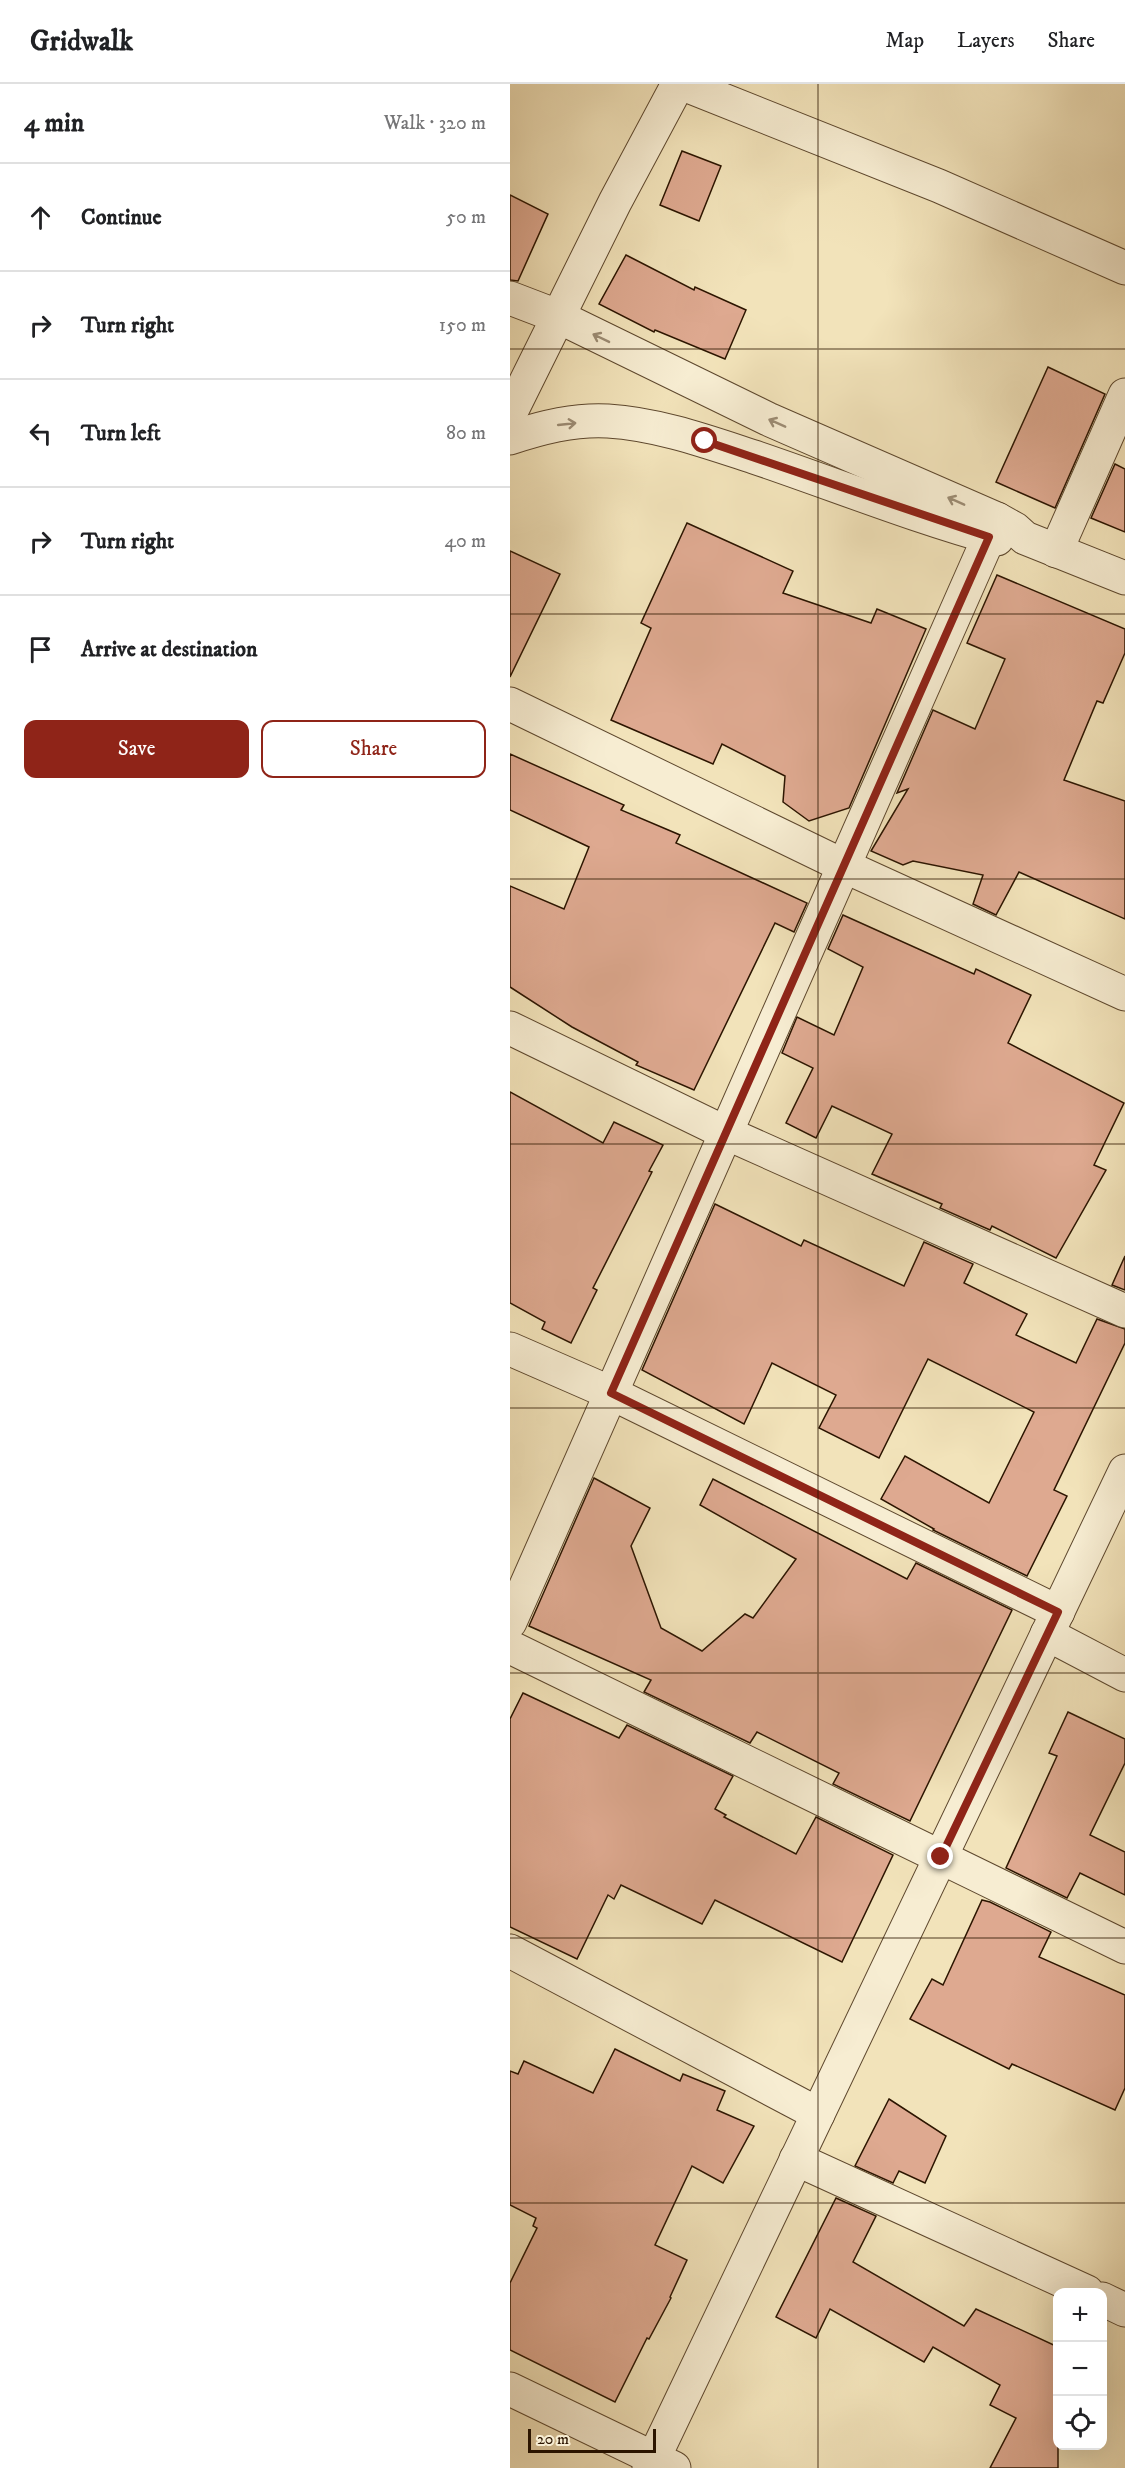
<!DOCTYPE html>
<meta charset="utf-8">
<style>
:root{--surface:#fff;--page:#f2f2f2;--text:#202124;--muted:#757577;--line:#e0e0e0;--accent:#8f2418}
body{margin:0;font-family:"IM FELL DW Pica",serif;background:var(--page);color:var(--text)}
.controls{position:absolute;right:18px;bottom:18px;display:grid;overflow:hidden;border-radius:12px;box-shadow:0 6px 24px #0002}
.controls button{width:54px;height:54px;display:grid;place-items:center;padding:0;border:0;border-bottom:2px solid var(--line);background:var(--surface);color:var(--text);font:30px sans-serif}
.scale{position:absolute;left:18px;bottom:15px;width:128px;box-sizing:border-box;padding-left:6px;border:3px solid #2c1500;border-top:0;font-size:16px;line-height:21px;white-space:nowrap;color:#2c1500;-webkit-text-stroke:4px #f7edd2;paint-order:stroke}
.stop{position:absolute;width:18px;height:18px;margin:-14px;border:4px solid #8f2418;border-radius:50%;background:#fff}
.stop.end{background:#8f2418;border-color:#fff;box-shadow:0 2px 6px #0008}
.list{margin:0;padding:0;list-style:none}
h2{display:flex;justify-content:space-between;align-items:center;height:78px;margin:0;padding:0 24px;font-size:26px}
h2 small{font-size:20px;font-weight:400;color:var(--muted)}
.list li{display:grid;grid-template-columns:39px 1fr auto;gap:18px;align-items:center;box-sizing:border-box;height:108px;padding:0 24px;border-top:2px solid var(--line)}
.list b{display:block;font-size:22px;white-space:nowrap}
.list em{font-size:20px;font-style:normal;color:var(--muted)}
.actions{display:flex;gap:12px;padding:18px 24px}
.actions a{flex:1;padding:14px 0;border:2px solid var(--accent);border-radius:12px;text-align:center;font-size:21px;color:var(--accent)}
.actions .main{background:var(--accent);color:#fff}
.icon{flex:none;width:33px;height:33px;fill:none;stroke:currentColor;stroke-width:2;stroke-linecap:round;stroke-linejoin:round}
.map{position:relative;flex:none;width:615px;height:2384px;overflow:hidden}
header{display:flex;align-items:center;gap:36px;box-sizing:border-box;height:84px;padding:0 30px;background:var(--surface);border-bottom:2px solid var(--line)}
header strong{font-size:28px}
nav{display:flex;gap:33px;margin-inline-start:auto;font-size:21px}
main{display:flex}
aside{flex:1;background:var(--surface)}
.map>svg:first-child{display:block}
.building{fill:#dea990;stroke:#2c1500;stroke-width:1.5}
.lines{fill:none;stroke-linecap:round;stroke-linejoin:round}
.minor-casing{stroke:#5e482e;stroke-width:35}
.tertiary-casing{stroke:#5e482e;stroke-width:35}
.minor{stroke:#f7edd2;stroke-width:33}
.tertiary{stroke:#f7edd2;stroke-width:33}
.oneway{stroke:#9c8c74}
.route{stroke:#8f2418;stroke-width:8}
.grid{fill:none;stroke:#2c1500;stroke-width:1.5;stroke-opacity:0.55}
</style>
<header>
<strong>Gridwalk</strong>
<nav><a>Map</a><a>Layers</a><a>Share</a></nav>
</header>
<main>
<aside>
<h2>4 min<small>Walk · 320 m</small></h2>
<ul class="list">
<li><svg class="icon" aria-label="ahead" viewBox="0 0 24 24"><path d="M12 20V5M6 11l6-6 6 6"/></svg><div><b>Continue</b></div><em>50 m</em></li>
<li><svg class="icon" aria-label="right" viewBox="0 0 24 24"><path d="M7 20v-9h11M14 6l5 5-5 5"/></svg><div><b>Turn right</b></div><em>150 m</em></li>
<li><svg class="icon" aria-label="left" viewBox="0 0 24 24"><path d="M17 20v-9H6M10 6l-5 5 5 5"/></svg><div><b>Turn left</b></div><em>80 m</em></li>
<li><svg class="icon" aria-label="right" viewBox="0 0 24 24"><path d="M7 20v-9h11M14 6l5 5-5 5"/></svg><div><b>Turn right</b></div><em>40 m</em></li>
<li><svg class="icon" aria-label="arrive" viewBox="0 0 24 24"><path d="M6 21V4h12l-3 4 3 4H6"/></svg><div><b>Arrive at destination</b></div></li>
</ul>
<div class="actions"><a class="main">Save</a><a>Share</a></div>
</aside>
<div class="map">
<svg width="615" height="2384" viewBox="0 0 615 2384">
<rect width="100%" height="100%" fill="#f2e3ba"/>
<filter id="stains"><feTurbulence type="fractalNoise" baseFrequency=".00333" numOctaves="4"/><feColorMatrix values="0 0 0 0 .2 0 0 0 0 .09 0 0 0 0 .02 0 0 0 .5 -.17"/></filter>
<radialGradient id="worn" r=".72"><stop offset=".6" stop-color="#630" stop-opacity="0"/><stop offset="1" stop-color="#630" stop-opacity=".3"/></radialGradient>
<g class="building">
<polygon points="172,67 211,82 189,137 150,121"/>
<polygon points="0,111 38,130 8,197 0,196"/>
<polygon points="116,171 184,206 185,203 236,226 215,275 145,246 144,248 89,220"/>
<polygon points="538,283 595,310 545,424 486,398"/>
<polygon points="605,380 615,385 615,448 581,434"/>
<polygon points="177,439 283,487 273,509 361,539 367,525 416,545 339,724 299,737 273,718 275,692 212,660 203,680 101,636 141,544 131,539"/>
<polygon points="0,467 50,490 0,593"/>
<polygon points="487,491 615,545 615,569 593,619 587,617 554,696 615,717 615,835 509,788 486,831 463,820 473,791 403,777 393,781 361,767 398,705 387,709 423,626 465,645 495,575 457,559"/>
<polygon points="0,670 114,721 111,726 170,751 166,759 297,819 284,848 265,839 184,1006 126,981 128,978 62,943 0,903 0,802 54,825 79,763 0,726"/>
<polygon points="333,831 464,890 466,885 521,911 498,959 614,1019 584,1081 596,1086 546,1174 482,1142 480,1146 430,1124 432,1120 362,1090 382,1050 322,1022 306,1054 276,1039 303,984 272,969 287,933 324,951 353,883 318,865"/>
<polygon points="0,1008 93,1059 104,1038 153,1061 139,1087 142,1088 83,1204 87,1206 61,1259 32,1245 35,1238 0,1219"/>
<polygon points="205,1120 291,1162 294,1156 394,1202 414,1158 463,1180 454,1199 517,1230 506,1251 566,1279 587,1235 615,1245 615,1259 544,1406 557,1412 517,1492 423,1446 424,1445 371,1415 395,1372 479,1419 524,1328 418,1275 369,1374 309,1344 326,1311 262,1279 234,1340 132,1286"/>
<polygon points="615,1172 615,1206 602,1201"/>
<polygon points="84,1394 140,1424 121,1462 151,1544 192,1567 235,1530 243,1534 286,1475 190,1421 203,1395 397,1495 406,1479 502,1526 400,1737 323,1700 329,1689 247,1648 240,1659 134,1608 141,1596 19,1542"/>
<polygon points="13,1609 109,1654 117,1641 223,1692 205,1725 216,1731 214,1733 286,1770 306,1733 383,1771 332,1878 205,1816 192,1840 111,1801 104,1815 98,1811 67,1875 0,1843 0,1635"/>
<polygon points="558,1628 615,1655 615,1679 580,1751 615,1768 615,1811 570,1789 557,1814 496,1784 547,1672 539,1669"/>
<polygon points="472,1816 480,1818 541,1848 529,1873 615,1911 615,2004 605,2026 502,1980 499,1985 400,1935 422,1895 433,1901"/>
<polygon points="105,1965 170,1997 173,1990 215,2007 207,2026 244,2042 213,2099 182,2082 145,2161 177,2176 160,2213 161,2214 139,2255 137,2254 105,2318 0,2266 0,2199 27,2144 23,2142 26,2134 0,2121 0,1987 8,1990 14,1977 83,2009"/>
<polygon points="379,2015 436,2052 415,2099 389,2087 383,2099 345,2082"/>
<polygon points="326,2114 366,2132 343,2178 454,2242 466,2225 548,2263 548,2384 480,2384 506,2334 480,2321 490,2301 423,2263 414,2278 320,2225 306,2254 266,2233"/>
</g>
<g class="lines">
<g class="minor-casing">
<g id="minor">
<polyline points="173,0 429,102 615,184"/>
<polyline points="0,330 105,118 168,0"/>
<polyline points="546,467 615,311"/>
<polyline points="0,620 334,782 615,910"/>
<polyline points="0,944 216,1049 615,1227"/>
<polyline points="0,1265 101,1309 548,1528"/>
<polyline points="0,1538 487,435"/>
<polyline points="537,1550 615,1591"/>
<polyline points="0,1563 615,1863"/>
<polyline points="0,1867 308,2030"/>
<polyline points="286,2075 577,2208"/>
<polyline points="592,2215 615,2226"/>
<polyline points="0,2305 164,2384"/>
</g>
</g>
<g class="tertiary-casing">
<g id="tertiary">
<polyline points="0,214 47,232 258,335 487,435 505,445 515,454 615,494"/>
<path d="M 0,354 C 32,343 65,335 98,337 C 148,340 198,358 244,373 C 324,400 406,433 487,455"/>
<polyline points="139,2384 615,1387"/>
</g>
</g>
<use href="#minor" class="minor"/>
<use href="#tertiary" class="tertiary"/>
</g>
<defs><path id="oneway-shaft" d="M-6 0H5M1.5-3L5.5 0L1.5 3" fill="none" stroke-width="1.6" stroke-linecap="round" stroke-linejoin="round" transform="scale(1.5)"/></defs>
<g class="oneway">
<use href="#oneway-shaft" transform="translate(91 254) rotate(-154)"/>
<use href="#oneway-shaft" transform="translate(267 339) rotate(-156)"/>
<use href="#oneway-shaft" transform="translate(57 340) rotate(-6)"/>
<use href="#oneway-shaft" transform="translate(446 417) rotate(-156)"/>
</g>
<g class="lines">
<polyline class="route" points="195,357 479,453 101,1309 548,1528 431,1773"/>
</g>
<path class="grid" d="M 308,0 L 308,2384M 0,265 L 615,265M 0,530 L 615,530M 0,795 L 615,795M 0,1060 L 615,1060M 0,1324 L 615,1324M 0,1589 L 615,1589M 0,1854 L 615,1854M 0,2119 L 615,2119"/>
<rect width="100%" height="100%" filter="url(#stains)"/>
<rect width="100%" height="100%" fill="url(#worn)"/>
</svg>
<div class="controls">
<button>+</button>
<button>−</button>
<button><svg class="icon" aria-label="locate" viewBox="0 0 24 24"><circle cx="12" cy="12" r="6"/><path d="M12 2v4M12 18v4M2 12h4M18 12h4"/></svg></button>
</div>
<div class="scale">20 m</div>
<div class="stop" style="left:195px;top:357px"></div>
<div class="stop end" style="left:431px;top:1773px"></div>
</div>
</main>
